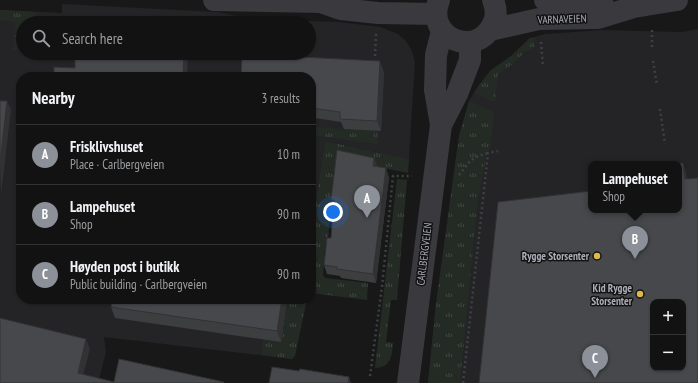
<!DOCTYPE html>
<meta charset="utf-8">
<style>
:root{--surface:#121213;--page:#1f2021;--text:#f1f3f6;--muted:#9c9ea0;--line:#313233;--accent:#8c9099}
body{margin:0;font-family:"PT Sans Narrow",sans-serif;background:var(--page);color:var(--text)}
.controls{position:absolute;right:12px;bottom:12px;display:grid;overflow:hidden;border-radius:8px;box-shadow:0 1px 3px #0004}
.controls button{width:36px;height:36px;display:grid;place-items:center;padding:0;border:0;border-bottom:1px solid var(--line);background:var(--surface);color:var(--text);font:20px sans-serif}
.you{position:absolute;left:333px;top:212px;width:14px;height:14px;margin:-10px;border:3px solid #fff;border-radius:50%;background:#1a73e8;box-shadow:0 0 0 6px #1a73e833}
.badge{display:grid;place-items:center;width:26px;height:26px;border-radius:50%;background:var(--accent);color:#fff;font-size:13px;font-weight:700}
.pin{position:absolute;translate:-50% -33px;filter:drop-shadow(0 1px 2px #0008)}
.pin::after{content:'';position:absolute;top:21px;width:14px;height:12px;background:inherit;clip-path:polygon(0 0,100% 0,50% 100%)}
.popup{position:absolute;left:588px;top:161px;width:94px;height:52px;box-sizing:border-box;display:grid;place-content:center;border-radius:8px;background:var(--surface);filter:drop-shadow(0 1px 3px #0005);font-size:13px;white-space:nowrap;color:var(--muted)}
.popup b{font-size:15px;color:var(--text)}
.popup::after{content:'';position:absolute;left:50%;top:100%;margin-left:-8px;border:8px solid transparent;border-top-color:var(--surface)}
.list{margin:0;padding:0;list-style:none}
h2{display:flex;justify-content:space-between;align-items:center;height:52px;margin:0;padding:0 16px;font-size:17px}
h2 small{font-size:13px;font-weight:400;color:var(--muted)}
.list li{display:grid;grid-template-columns:26px 1fr auto;gap:12px;align-items:center;box-sizing:border-box;height:60px;padding:0 16px;border-top:1px solid var(--line)}
.list b{display:block;font-size:15px;white-space:nowrap}
.list p{margin:0;font-size:13px;white-space:nowrap;color:var(--muted)}
.list em{font-size:13px;font-style:normal;color:var(--muted)}
.icon{flex:none;width:22px;height:22px;fill:none;stroke:currentColor;stroke-width:2;stroke-linecap:round;stroke-linejoin:round}
.map{position:relative;flex:none;width:698px;height:383px;overflow:hidden}
.search{position:absolute;background:var(--surface);box-shadow:0 1px 3px #0004;left:16px;top:16px;width:300px;height:44px;display:flex;align-items:center;gap:10px;box-sizing:border-box;padding:0 14px;border-radius:22px;color:var(--muted);font-size:15px}
.panel{position:absolute;background:var(--surface);box-shadow:0 1px 3px #0004;left:16px;top:72px;width:300px;height:232px;border-radius:16px}
.map>svg:first-child{display:block}
.built{fill:#242426;fill-rule:evenodd}
.grass{fill:url(#grass-tufts)}
.lines{fill:none;stroke-linecap:round;stroke-linejoin:round}
.path{stroke:#3f4045;stroke-width:2.5;stroke-dasharray:2 3;stroke-linecap:butt}
.tertiary{stroke:#39393e;stroke-width:22}
.wall{fill:#3d3e40}
.shaded-wall{fill:#323234}
.building{fill:#47484b;stroke:#323234;fill-rule:evenodd}
.poi-dot{fill:#dcb84d;stroke:#131314;stroke-width:1.5}
.labels{text-anchor:middle;dominant-baseline:central;stroke-width:3;stroke-linejoin:round;paint-order:stroke}
.street-label{font-size:11px;fill:#abaeb7;stroke:#131314}
.poi-label{font-size:11px;font-weight:bold;fill:#abaeb7;stroke:#131314;text-anchor:end}
</style>
<div class="map">
<svg width="698" height="383" viewBox="0 0 698 383">
<defs>
<pattern id="grass-tufts" width="24" height="20" patternUnits="userSpaceOnUse"><rect width="24" height="20" fill="#242b25"/><path d="M3 7l-1-3M5 7V3M7 7l1-3M15 17l-1-3M17 17v-4M19 17l1-3" fill="none" stroke="#414742"/></pattern>
</defs>
<rect width="100%" height="100%" fill="#181819"/>
<g class="built">
<path d="M 62,4 L 217,12 L 253,19 L 339,22 L 380,27 L 398,34 L 406,41 L 412,51 L 415,62 L 409,159 L 325,141 L 311,233 L 311,77 L 21,77 L 21,299 L 301,299 L 292,359 L 104,337 L 106,352 L 98,383 L 0,383 L 0,10 L 62,13 ZM 23,23 L 309,23 L 309,53 L 23,53 Z"/>
<path d="M 698,29 L 698,383 L 428,383 L 436,304 L 459,136 L 469,101 L 478,86 L 490,71 L 511,56 L 530,38 L 545,34 L 575,32 L 600,30 L 682,32 ZM 591,164 L 679,164 L 679,210 L 591,210 ZM 653,302 L 683,302 L 683,368 L 653,368 Z"/>
</g>
<g class="grass">
<polygon points="0,10 36,12 35,23 23,23 23,50 13,50 16,22 0,20"/>
<polygon points="530,38 534,38 535,47 525,52 513,64 498,74 495,102 474,93 490,71 511,56"/>
<polygon points="469,101 494,112 490,149 487,151 477,206 460,383 428,383 436,304 459,136"/>
<polygon points="314,127 378,131 377,144 313,135"/>
<polygon points="325,141 409,159 408,173 339,159 333,209 331,209 327,247 325,248 323,275 325,278 368,283 367,300 311,293 311,233"/>
<path d="M 397,179 L 407,180 L 397,300 L 391,300 L 386,342 L 393,343 C 392,356 391,367 375,368 Z"/>
<polygon points="287,299 296,299 298,303 301,304 302,299 307,299 295,356 292,359 262,355 263,339"/>
</g>
<g class="lines">
<g class="path">
<polyline points="541,42 543,67"/>
<polyline points="652,47 652,28"/>
<polyline points="375,56 376,34"/>
<polyline points="653,61 657,85"/>
<polyline points="660,109 665,144"/>
<path d="M 459,175 C 470,161 470,158 488,153"/>
<polyline points="370,376 382,287 393,176 412,176"/>
<polyline points="463,383 488,153 498,151"/>
</g>
<g class="tertiary">
<polyline points="214,0 321,2 328,0"/>
<path d="M 439,0 C 424,37 476,60 493,24 C 497,17 496,8 493,0"/>
<polyline points="545,0 603,5"/>
<polyline points="321,2 341,9 378,13 436,14"/>
<polyline points="490,30 539,19 598,18 634,7 677,0"/>
<polyline points="441,125 457,94 470,60 470,42"/>
<polyline points="408,383 441,125 435,90 436,55 442,31"/>
</g>
</g>
<g class="wall">
<polygon points="384,72 381,131 344,129 341,122 315,118 314,127 311,127 311,77"/>
<polygon points="374,158 377,166 389,177 376,283 341,278 340,276 327,274 324,265 331,238 333,206 331,200"/>
<polygon points="112,299 287,299 281,342 115,318 111,307"/>
</g>
<g class="shaded-wall">
<polygon points="184,53 188,53 187,77 183,77"/>
<polygon points="380,61 384,72 381,131 377,121"/>
<polygon points="7,101 11,110 1,194 0,163"/>
<polygon points="311,108 315,118 314,127 311,120"/>
<polygon points="374,158 377,167 373,166"/>
<polygon points="683,163 686,172 689,188 685,179"/>
<polygon points="386,168 389,177 376,283 373,274"/>
<polygon points="282,299 287,299 281,342 277,331"/>
<polygon points="86,339 90,349 81,383 78,373"/>
<polygon points="349,377 351,383 348,383"/>
</g>
<g class="building">
<polygon points="75,53 184,53 183,77 54,77 54,67 75,68"/>
<polygon points="242,54 380,61 377,121 340,119 340,112 311,108 311,110 311,77 241,77"/>
<polygon points="0,101 7,101 0,163"/>
<polygon points="337,150 374,158 373,166 386,168 373,274 337,269 337,267 324,265 327,238 331,238 334,200 331,200"/>
<path d="M 683,163 L 685,179 L 698,178 L 698,383 L 479,383 L 498,202 L 591,191 L 591,210 L 679,210 L 679,164 L 674,164 ZM 653,302 L 683,302 L 683,368 L 653,368 Z"/>
<polygon points="112,299 282,299 277,331 111,307"/>
<polygon points="0,318 86,339 78,373 114,382 119,359 224,382 223,383 0,383"/>
<polygon points="272,367 299,371 300,369 349,377 348,383 269,383"/>
</g>
<g class="poi-dot">
<circle cx="597" cy="256" r="4"/>
<circle cx="640" cy="294" r="4"/>
</g>
<g class="labels">
<g class="street-label">
<text transform="translate(562 19) rotate(-2)">VARNAVEIEN</text>
<text transform="translate(424 254) rotate(-83)">CARLBERGVEIEN</text>
</g>
<g class="poi-label">
<text x="589" y="256">Rygge Storsenter</text>
<text x="632" y="288">Kid Rygge<tspan x="632" dy="13">Storsenter</tspan></text>
</g>
</g>
</svg>
<div class="controls">
<button>+</button>
<button>−</button>
</div>
<div class="you"></div>
<div class="pin badge" style="left:367px;top:218px">A</div>
<div class="pin badge" style="left:635px;top:259px">B</div>
<div class="popup"><b>Lampehuset</b>Shop</div>
<div class="pin badge" style="left:595px;top:378px">C</div>
<div class="search"><svg class="icon" aria-label="search" viewBox="0 0 24 24"><circle cx="10" cy="10" r="6"/><path d="M15 15l6 6"/></svg>Search here</div>
<section class="panel">
<h2>Nearby<small>3 results</small></h2>
<ul class="list">
<li><span class="badge">A</span><div><b>Frisklivshuset</b><p>Place · Carlbergveien</p></div><em>10 m</em></li>
<li><span class="badge">B</span><div><b>Lampehuset</b><p>Shop</p></div><em>90 m</em></li>
<li><span class="badge">C</span><div><b>Høyden post i butikk</b><p>Public building · Carlbergveien</p></div><em>90 m</em></li>
</ul>
</section>
</div>
